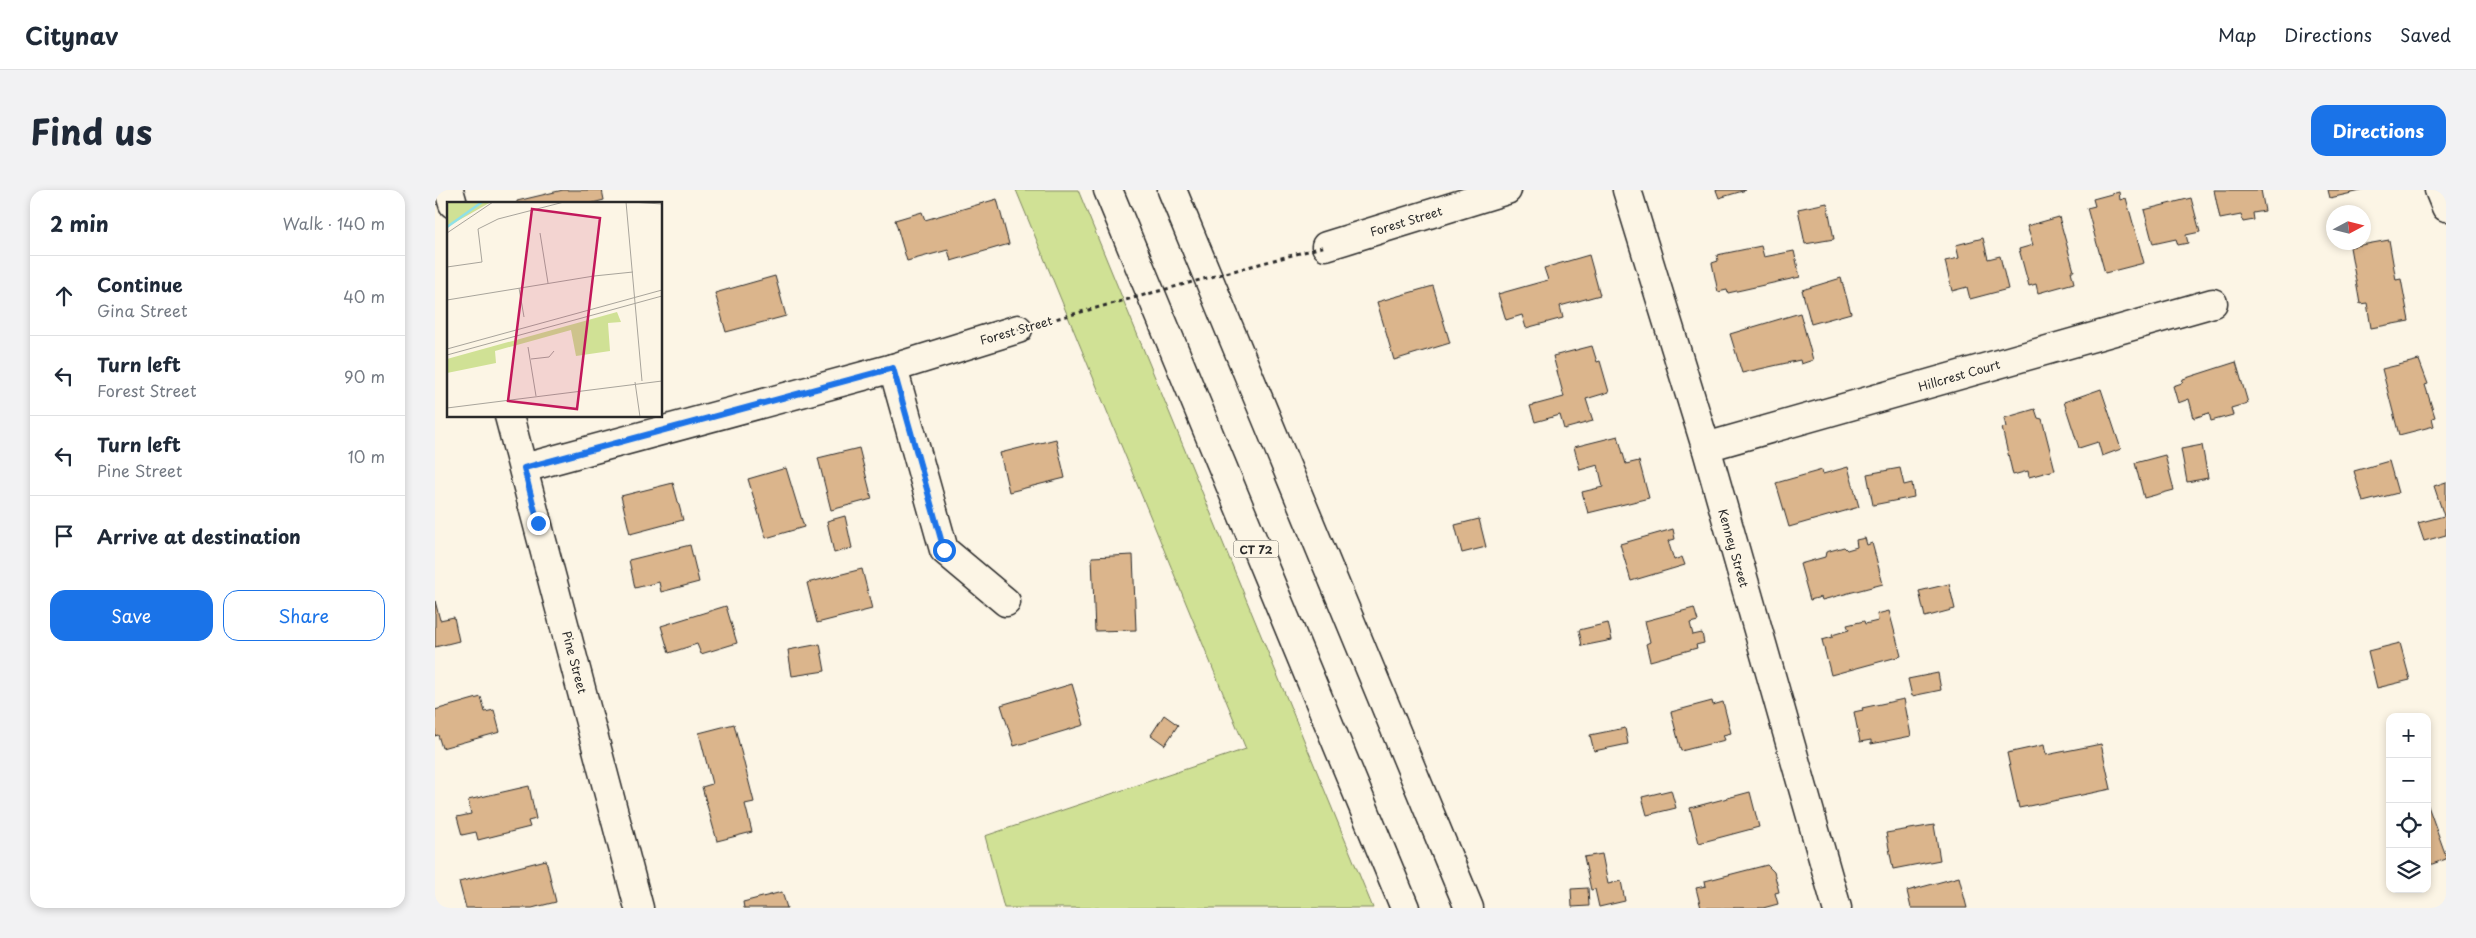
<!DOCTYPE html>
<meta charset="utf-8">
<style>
:root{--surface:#fff;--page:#f2f2f3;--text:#1f2937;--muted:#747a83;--line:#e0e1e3;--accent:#1a73e8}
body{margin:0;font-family:"Playpen Sans",sans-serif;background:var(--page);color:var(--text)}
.controls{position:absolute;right:15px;bottom:15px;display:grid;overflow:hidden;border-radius:10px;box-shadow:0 2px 8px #0003}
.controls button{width:45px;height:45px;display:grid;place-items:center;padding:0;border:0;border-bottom:1px solid var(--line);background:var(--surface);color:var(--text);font:25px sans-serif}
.compass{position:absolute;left:1891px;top:15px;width:45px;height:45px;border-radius:50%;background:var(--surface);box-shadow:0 2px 8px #0003;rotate:83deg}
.stop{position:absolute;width:15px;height:15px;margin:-11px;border:4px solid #1a73e8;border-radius:50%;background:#fff}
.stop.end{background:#1a73e8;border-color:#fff;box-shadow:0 1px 5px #0008}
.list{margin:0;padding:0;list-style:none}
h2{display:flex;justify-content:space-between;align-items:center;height:65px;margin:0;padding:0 20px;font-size:21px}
h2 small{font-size:16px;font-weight:400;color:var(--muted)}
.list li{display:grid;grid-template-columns:32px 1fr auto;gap:15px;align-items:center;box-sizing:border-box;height:80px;padding:0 20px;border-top:1px solid var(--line)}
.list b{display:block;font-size:19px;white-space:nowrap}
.list p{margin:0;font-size:16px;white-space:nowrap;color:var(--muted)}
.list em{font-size:16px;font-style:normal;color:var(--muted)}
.actions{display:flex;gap:10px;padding:15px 20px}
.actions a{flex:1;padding:11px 0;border:1px solid var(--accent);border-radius:15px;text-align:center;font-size:18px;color:var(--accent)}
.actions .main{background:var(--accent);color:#fff}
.icon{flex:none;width:28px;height:28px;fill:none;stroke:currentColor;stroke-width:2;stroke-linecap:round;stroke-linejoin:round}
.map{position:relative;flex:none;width:2011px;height:718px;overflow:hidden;border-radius:15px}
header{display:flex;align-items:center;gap:30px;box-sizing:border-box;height:70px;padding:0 25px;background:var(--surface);border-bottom:1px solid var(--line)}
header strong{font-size:24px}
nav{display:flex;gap:28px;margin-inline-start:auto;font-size:18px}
.intro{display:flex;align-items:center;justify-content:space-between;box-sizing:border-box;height:120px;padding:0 30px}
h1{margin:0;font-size:35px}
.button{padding:12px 22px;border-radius:15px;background:var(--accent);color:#fff;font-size:18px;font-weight:700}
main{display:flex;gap:30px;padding:0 30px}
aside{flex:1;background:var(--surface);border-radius:15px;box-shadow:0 2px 8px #0003}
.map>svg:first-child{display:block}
.green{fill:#d0e195;stroke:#7e8660}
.building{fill:#dbb58c;stroke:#2b2b2b}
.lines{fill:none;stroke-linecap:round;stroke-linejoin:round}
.street-casing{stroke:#2b2b2b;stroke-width:31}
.secondary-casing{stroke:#2b2b2b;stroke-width:31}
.highway-casing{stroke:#2b2b2b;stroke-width:31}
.street{stroke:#fcf5e5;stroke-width:28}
.secondary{stroke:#fcf5e5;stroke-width:28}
.highway{stroke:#fcf5e5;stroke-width:28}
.path-bridge{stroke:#2b2b2b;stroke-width:3;stroke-dasharray:4 4;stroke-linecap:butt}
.route{stroke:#1a73e8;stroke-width:6}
.labels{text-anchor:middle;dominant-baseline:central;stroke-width:4;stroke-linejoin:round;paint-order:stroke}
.shield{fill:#fcf5e5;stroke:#6a6863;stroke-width:1}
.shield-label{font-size:11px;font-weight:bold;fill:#2b2b2b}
.street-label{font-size:12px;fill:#2b2b2b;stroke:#fcf5e5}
.inset-river{fill:none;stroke:#8fe0e7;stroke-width:2.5}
.inset-road{fill:none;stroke:#a8a49b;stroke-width:1}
.view{fill:#c2185b;fill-opacity:0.15;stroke:#c2185b;stroke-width:2.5}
.inset-edge{fill:none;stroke:#2b2b2b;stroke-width:2.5}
</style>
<header>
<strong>Citynav</strong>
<nav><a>Map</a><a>Directions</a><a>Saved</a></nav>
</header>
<div class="intro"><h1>Find us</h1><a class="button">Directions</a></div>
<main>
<aside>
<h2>2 min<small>Walk · 140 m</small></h2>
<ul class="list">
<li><svg class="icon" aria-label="ahead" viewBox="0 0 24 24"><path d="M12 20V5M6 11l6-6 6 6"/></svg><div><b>Continue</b><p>Gina Street</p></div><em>40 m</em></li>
<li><svg class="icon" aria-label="left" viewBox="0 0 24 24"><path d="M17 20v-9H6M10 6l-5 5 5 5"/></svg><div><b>Turn left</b><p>Forest Street</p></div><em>90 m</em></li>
<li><svg class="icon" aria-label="left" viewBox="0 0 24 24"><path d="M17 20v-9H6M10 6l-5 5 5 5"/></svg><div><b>Turn left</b><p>Pine Street</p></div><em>10 m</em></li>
<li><svg class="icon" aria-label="arrive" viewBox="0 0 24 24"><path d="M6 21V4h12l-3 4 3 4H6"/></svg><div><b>Arrive at destination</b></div></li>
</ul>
<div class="actions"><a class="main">Save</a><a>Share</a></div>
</aside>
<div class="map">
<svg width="2011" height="718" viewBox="0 0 2011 718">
<rect width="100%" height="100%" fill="#fcf5e5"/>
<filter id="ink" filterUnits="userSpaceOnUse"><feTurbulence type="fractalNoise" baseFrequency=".02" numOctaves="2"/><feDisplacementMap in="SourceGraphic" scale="10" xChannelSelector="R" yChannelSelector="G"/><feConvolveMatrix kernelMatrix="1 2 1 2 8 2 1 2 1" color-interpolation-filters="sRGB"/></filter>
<g filter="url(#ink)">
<polygon class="green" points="581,0 643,0 938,718 569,718 550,646 811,559"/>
<g class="building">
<polygon points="128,0 167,0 169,10 154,14 82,14 82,11"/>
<polygon points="1281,0 1311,0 1284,8"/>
<polygon points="1779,0 1826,0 1830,21 1818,23 1819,30 1808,32 1806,25 1785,29"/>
<polygon points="1893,0 1930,0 1895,8"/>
<polygon points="1684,2 1685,10 1691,8 1709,73 1670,83 1652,18 1660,16 1658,9"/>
<polygon points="1756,8 1765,42 1751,45 1753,53 1743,55 1741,49 1718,54 1709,20"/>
<polygon points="562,9 574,54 516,71 513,60 472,71 460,30 487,22 490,30"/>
<polygon points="1392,13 1399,49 1370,54 1363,19"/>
<polygon points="1624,27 1639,81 1636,81 1639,93 1603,103 1601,94 1594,96 1584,59 1598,55 1592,36"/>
<polygon points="1548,48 1553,69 1565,66 1573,99 1535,109 1532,97 1517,101 1510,71 1524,68 1521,55"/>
<polygon points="1954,50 1961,90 1966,89 1974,131 1936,138 1932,113 1925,114 1915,57"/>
<polygon points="1326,56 1329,67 1359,61 1365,87 1293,103 1292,100 1283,102 1277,73 1283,71 1282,65"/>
<polygon points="1154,65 1165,105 1125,116 1128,128 1091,138 1087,125 1071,130 1063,104 1113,90 1109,78"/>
<polygon points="340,86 351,126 291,142 280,103"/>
<polygon points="1406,88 1416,123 1376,134 1367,100"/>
<polygon points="998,96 1015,153 959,170 942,112"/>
<polygon points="1365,123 1378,170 1366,174 1365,170 1307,183 1295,144"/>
<polygon points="1157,156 1162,172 1165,171 1174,202 1151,209 1158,231 1129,239 1125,225 1100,232 1095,216 1129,207 1118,166"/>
<polygon points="1984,170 1993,194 1990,195 2000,227 1997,228 1999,236 1964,245 1947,179"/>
<polygon points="1801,172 1813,213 1796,218 1798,225 1776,231 1774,223 1759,228 1754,209 1743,213 1738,196 1747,193 1748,189"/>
<polygon points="1666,199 1686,259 1667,266 1663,252 1644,258 1629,212"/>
<polygon points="1600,219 1603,228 1607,229 1620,280 1594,287 1593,281 1578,285 1567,238 1571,237 1569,228"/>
<polygon points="1183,246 1191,274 1204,271 1214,308 1153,323 1147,302 1168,297 1163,275 1145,280 1139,257"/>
<polygon points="621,249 630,288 574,302 565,263"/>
<polygon points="1767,255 1773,288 1752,292 1746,259"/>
<polygon points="424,258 437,309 396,320 383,268"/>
<polygon points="1730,265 1739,300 1709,308 1700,273"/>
<polygon points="1954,271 1963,303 1928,312 1919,281"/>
<polygon points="1413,277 1424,317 1354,337 1341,293 1387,280 1388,284"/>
<polygon points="351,278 369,337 331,348 313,289"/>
<polygon points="1465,278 1469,295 1477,293 1479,307 1438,315 1432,284"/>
<polygon points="2011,292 2011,345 1989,351 1983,333 2009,326 1999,296"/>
<polygon points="238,293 248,330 195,344 186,306"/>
<polygon points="410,326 417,358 399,363 392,331"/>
<polygon points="1044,329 1051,357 1027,363 1020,335"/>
<polygon points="1238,339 1240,349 1233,351 1239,370 1247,367 1250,375 1196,391 1185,354"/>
<polygon points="1430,348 1432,355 1437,353 1448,394 1387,410 1386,407 1375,410 1365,374 1390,367 1391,362 1409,357 1412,360 1422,357 1421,350"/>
<polygon points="255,355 264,392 226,402 224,392 200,398 194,370"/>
<polygon points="698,365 701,440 660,441 657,367"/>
<polygon points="427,379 437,419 382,433 372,393"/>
<polygon points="1514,394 1520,419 1490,427 1484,401"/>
<polygon points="0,411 5,430 19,427 24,451 0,457"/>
<polygon points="291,416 302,453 266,464 262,454 234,463 226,436"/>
<polygon points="1259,418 1263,431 1255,433 1258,445 1267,443 1269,453 1261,455 1262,458 1215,471 1211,454 1215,452 1210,431"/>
<polygon points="1454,421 1466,466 1396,485 1387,450 1398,447 1397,445 1414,440 1412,435 1429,431 1430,434 1443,431 1442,424"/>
<polygon points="1173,433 1177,450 1147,456 1144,440"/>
<polygon points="1965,453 1975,490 1942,498 1933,461"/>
<polygon points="385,454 390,481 357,486 353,460"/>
<polygon points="1503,483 1506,500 1477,506 1473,489"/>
<polygon points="637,494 649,535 579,556 566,515"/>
<polygon points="46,507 50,522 59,520 65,542 7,558 3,545 0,546 0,520"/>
<polygon points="1469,509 1476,546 1436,554 1436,550 1425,552 1419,522 1428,520 1427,518"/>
<polygon points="1277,511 1278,515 1288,512 1296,543 1288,545 1290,550 1246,561 1236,522"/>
<polygon points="729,525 743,535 730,555 716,545"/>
<polygon points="299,534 319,612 310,614 317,642 282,651 267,597 277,594 264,543"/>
<polygon points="1190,538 1193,554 1159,561 1155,545"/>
<polygon points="1666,554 1676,599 1584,618 1572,563 1609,555 1611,565"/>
<polygon points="94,596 101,629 93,631 95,637 43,650 41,642 27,645 22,627 36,624 33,610"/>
<polygon points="1236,600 1241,618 1212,625 1207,607"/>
<polygon points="1315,602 1324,637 1264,653 1255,618"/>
<polygon points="1992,613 2011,666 2011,669 1992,676"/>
<polygon points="1499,635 1505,670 1458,679 1451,643"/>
<polygon points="1167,664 1173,694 1186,691 1190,711 1164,717 1160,699 1156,700 1149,667"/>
<polygon points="111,670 121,712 97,718 31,718 24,692"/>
<polygon points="1332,675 1339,682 1344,702 1340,703 1343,714 1328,718 1266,718 1261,698 1271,696 1270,691"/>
<polygon points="1524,687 1532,718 1476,718 1472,701"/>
<polygon points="1153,698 1154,716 1137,717 1136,699"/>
<polygon points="347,702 352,718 309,718 308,712"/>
</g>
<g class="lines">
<g class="street-casing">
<g id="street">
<polyline points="1192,0 1271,257 1402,718"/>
<polyline points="2004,0 2011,17"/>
<polyline points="891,56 1072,0"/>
<polyline points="458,178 509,360 571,412"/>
<polyline points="1271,257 1778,113"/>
<polyline points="89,278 458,178 583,139"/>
</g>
</g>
<g class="secondary-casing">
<g id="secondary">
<polyline points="14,0 18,14"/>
<polyline points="74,226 204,718"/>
</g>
</g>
<g class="highway-casing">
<g id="highway">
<polyline points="673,0 970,718"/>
<polyline points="737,0 1034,718"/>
</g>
</g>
<use href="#street" class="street"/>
<use href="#secondary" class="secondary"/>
<use href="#highway" class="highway"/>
<polyline class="path-bridge" points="583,139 891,56"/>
</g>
</g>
<g class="lines" filter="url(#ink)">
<polyline class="route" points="103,333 89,278 458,178 509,360"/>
</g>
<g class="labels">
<rect class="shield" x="798.5" y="350.5" width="45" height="17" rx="4"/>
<g class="shield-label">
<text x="821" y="359">CT 72</text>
</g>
<g class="street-label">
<text transform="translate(971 31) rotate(-17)">Forest Street</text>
<text transform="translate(581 140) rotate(-16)">Forest Street</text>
<text transform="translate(1524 185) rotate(-16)">Hillcrest Court</text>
<text transform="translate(1299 358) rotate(74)">Kenney Street</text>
<text transform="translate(140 472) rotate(75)">Pine Street</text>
</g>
</g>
<g transform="translate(12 12)">
<rect width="215" height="215" fill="#fcf5e5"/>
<path d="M 0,0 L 44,0 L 0,25 ZM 170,110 L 174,120 L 161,121 L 163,149 L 129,154 L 124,128 L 48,149 L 49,161 L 0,171 L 0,157 Z" fill="#d0e195"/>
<path class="inset-river" d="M 0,25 L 35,0"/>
<path class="inset-road" d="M 179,0 L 195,179M 184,0 L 215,2M 0,31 L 46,0M 93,31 L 101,81M 0,65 L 35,60 L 31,27 L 51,17 L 117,0M 72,86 L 77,115M 0,98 L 147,74 L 186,70M 81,145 L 89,194M 0,147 L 215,88M 0,153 L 215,94M 84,157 L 102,155 L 107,149M 188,180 L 193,215M 0,206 L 215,179"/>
<path class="view" d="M 85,7 L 153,16 L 130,207 L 61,199 Z"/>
<rect width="215" height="215" class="inset-edge"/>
</g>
</svg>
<div class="controls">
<button>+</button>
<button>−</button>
<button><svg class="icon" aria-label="locate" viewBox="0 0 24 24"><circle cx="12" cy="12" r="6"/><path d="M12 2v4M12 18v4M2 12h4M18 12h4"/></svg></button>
<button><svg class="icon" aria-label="layers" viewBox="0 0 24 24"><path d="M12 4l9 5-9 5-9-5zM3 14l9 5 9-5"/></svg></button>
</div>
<svg class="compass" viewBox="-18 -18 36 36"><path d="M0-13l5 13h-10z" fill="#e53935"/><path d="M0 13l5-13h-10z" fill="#747a83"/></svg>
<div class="stop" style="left:509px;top:360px"></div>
<div class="stop end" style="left:103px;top:333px"></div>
</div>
</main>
